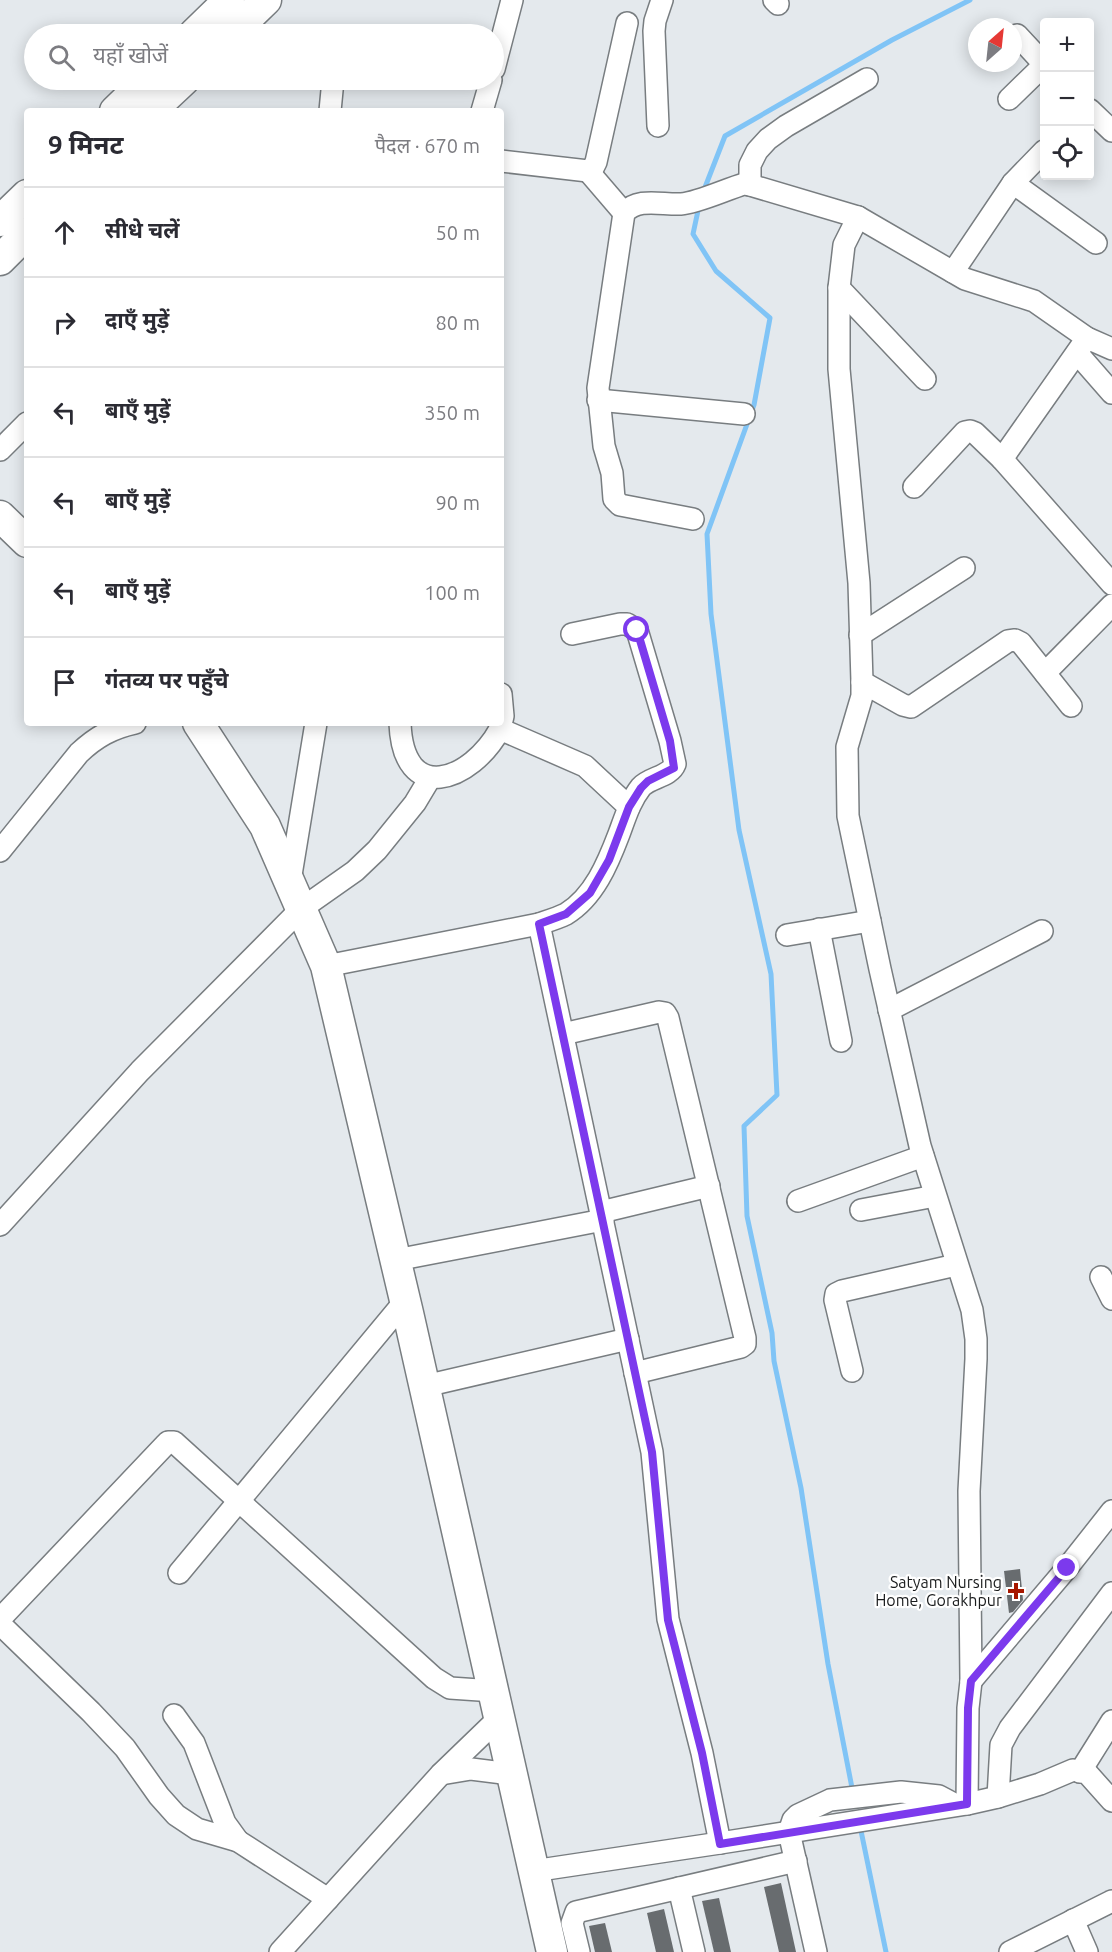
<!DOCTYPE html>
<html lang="hi">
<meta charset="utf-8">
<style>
:root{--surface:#fff;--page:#f7f7f7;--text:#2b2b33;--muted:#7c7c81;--line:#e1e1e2}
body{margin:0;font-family:Ubuntu,"Noto Sans Devanagari",sans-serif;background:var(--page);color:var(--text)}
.controls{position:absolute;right:18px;top:18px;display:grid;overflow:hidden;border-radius:6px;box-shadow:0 3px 15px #0003}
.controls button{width:54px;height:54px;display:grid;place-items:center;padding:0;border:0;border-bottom:2px solid var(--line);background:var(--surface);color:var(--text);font:30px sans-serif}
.compass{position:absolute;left:968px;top:18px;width:54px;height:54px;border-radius:50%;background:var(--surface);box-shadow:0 3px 15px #0003;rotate:27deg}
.stop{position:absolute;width:18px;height:18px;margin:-14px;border:4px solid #7c3aed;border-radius:50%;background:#fff}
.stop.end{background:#7c3aed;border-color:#fff;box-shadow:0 2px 6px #0008}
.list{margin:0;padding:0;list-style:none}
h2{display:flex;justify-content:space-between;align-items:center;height:78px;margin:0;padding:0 24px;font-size:26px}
h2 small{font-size:20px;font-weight:400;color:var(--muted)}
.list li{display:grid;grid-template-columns:39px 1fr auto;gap:18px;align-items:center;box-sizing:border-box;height:90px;padding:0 24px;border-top:2px solid var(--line)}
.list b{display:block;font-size:22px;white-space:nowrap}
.list em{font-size:20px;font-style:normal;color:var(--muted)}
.icon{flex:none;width:33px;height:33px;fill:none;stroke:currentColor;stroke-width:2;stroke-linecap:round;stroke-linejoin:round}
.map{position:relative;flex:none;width:1112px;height:1952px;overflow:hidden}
.search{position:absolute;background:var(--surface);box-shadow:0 3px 15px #0003;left:24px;top:24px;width:480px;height:66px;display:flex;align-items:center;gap:15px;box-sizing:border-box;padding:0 21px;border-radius:33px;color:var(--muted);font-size:22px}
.panel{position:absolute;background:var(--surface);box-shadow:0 3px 15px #0003;left:24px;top:108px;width:480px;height:618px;border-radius:6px}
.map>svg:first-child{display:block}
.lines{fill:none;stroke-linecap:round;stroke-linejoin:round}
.stream{stroke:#80c4f6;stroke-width:5}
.building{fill:#686c6f}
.minor-casing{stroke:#787d80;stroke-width:24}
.highway-casing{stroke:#787d80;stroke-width:33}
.minor{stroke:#fff;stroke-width:21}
.highway{stroke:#fff;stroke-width:30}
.route{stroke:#7c3aed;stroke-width:8}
.poi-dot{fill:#a71700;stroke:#fff;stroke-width:2}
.labels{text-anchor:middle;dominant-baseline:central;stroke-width:4.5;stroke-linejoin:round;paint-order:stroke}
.poi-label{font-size:16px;fill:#1a1c1d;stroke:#fff;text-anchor:end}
</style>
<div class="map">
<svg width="1112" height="1952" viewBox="0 0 1112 1952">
<rect width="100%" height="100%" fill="#e4e9ed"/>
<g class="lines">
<g class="stream">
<polyline points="702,195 725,136 892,40 970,0"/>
<polyline points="699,206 693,234 716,271 770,318 754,405 707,534 711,614 739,830 771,974 777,1095 744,1126 747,1216 772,1333 774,1361 801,1488 828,1664 853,1793"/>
<polyline points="860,1826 886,1952"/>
</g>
</g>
<g class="building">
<polygon points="1020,1569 1023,1600 1013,1612 1009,1613 1004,1571"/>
<polygon points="781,1883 796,1952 779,1952 764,1887"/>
<polygon points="719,1898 731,1952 714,1952 702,1901"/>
<polygon points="664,1909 674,1952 656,1952 647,1913"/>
<polygon points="605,1923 612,1952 595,1952 589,1926"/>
</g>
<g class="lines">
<g class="minor-casing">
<g id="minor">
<polyline points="774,0 778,4"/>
<polyline points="1017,35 1044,64"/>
<polyline points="494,69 512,0"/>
<polyline points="1009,99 1044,65"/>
<polyline points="1090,110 1112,131"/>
<polyline points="330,111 333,80"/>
<polyline points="482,111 491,80"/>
<polyline points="658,126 654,31 655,21 662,0"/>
<polyline points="501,161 588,171 593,168 596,162 627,23"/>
<polyline points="588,171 624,213"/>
<polyline points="1013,183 1096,243"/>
<polyline points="750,185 750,165 757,151 768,139 786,126 867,79"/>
<polyline points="858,217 844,245 839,288 839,369 859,583 862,682 862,696 847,747 848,816 880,969 920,1146 972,1310 976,1339 976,1359 969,1491 971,1681 968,1708 967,1804"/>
<polyline points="953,272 1013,183 1044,151"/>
<polyline points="839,288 925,379"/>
<polyline points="1087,338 1002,459 1112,584"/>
<polyline points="1077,353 1112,393"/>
<polyline points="598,400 744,414"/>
<polyline points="0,450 27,423"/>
<polyline points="914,487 965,432 970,431 975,433 1002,459"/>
<path d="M 693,519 L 620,505 L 614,499 L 612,473 L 604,446 L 598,388 L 624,213 C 638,197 661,205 681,204 C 697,203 727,189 744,184 L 750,185 L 858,217 L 965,279 L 1034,301 L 1087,338 L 1112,349"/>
<polyline points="860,635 964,568"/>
<polyline points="1045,673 1112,605"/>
<polyline points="862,682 903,705 911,707 1008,641 1015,640 1021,643 1071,706"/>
<polyline points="501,694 503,716 500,729 585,766 629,807"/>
<path d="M 400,723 C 403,806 471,782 500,729"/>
<path d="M 0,851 L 79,753 C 96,737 112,728 135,723"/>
<polyline points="290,881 316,723"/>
<polyline points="539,924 652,1452 668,1619 702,1753 720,1843"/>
<polyline points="819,929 841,1041"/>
<polyline points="787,935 870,921"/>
<path d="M 326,966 L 539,924 C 548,921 558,918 566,914 C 594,897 608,863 619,834 C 625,818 630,801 641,787 C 650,777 670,777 675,764 L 670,741 L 637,630 L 627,624 L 620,624 L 572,634"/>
<polyline points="889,1010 1042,931"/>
<polyline points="563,1034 659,1012 665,1013 668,1018 745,1338 745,1344 741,1347 635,1373"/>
<polyline points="798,1201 923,1156"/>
<polyline points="861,1210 935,1196"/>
<polyline points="601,1212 709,1186"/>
<polyline points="0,1225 140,1071 301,909 355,871 377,850 415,803 430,778"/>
<polyline points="396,1260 603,1220"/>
<polyline points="1101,1277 1112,1299"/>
<polyline points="852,1371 835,1300 836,1294 842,1291 956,1265"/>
<polyline points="425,1386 628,1339"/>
<polyline points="179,1573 405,1301"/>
<polyline points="0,1619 165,1445 168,1442 174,1442 434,1678 450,1688 494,1691"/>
<polyline points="0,1624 91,1712 125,1748 159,1796 176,1815 197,1829 238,1841 328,1899"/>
<polyline points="971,1681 1067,1568 1112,1511"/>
<polyline points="174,1715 194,1743 225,1823 238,1841"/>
<polyline points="1080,1772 1112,1721"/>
<polyline points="441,1774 471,1769 511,1774"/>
<polyline points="998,1797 1001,1745 1010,1728 1112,1593"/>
<polyline points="533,1871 720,1843 967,1804 998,1797 1040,1784 1073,1770 1087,1773 1112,1801"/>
<polyline points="679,1888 694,1952"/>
<polyline points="1073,1920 1087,1952"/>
<polyline points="280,1952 441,1774 498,1719"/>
<polyline points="579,1952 572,1923 576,1912 796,1861"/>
<polyline points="816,1952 789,1832 793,1820 798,1815 830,1800 901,1792 939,1796 956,1805"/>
<polyline points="1010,1952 1112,1901"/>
</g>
</g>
<g class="highway-casing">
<g id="highway">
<polyline points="194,34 229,0"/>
<polyline points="231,34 266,0"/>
<polyline points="115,111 147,80"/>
<polyline points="151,111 184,80"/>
<polyline points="0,221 27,195"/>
<polyline points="0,260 27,233"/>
<polyline points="0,516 27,542"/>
<polyline points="198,723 265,826 326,966 408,1313 552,1952"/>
</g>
</g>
<use href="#minor" class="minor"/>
<use href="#highway" class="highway"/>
</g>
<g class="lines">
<polyline class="route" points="637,630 670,741 674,768 648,781 641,788 629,807 609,860 590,893 566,914 539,924 652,1452 668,1620 702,1753 720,1844 967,1804 968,1708 971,1681 1067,1568"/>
</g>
<path class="poi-dot" d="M1013 1582h6v6h6v6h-6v6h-6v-6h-6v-6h6z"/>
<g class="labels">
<g class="poi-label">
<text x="1002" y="1582">Satyam Nursing<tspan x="1002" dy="18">Home, Gorakhpur</tspan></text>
</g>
</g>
</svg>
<div class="controls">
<button>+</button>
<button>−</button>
<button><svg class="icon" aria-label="locate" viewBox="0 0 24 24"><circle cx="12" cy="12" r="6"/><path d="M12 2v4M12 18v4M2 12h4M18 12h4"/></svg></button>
</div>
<svg class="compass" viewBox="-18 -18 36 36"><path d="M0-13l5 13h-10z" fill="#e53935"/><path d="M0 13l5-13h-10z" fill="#7c7c81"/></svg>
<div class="stop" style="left:637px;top:630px"></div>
<div class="stop end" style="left:1067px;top:1568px"></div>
<div class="search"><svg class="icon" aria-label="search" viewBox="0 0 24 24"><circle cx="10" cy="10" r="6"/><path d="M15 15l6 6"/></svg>यहाँ खोजें</div>
<section class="panel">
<h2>9 मिनट<small>पैदल · 670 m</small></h2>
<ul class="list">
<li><svg class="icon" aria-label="ahead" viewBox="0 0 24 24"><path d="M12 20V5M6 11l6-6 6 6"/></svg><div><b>सीधे चलें</b></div><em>50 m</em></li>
<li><svg class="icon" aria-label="right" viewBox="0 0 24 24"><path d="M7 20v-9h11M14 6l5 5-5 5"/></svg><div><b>दाएँ मुड़ें</b></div><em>80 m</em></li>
<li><svg class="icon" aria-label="left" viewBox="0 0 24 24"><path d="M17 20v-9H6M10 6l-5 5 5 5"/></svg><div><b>बाएँ मुड़ें</b></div><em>350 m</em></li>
<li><svg class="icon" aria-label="left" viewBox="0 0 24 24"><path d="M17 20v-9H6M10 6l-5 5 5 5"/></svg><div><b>बाएँ मुड़ें</b></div><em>90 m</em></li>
<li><svg class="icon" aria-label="left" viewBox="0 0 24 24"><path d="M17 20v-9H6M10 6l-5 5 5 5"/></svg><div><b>बाएँ मुड़ें</b></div><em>100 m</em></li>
<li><svg class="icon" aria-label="arrive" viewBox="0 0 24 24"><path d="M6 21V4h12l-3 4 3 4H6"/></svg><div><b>गंतव्य पर पहुँचे</b></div></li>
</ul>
</section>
</div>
